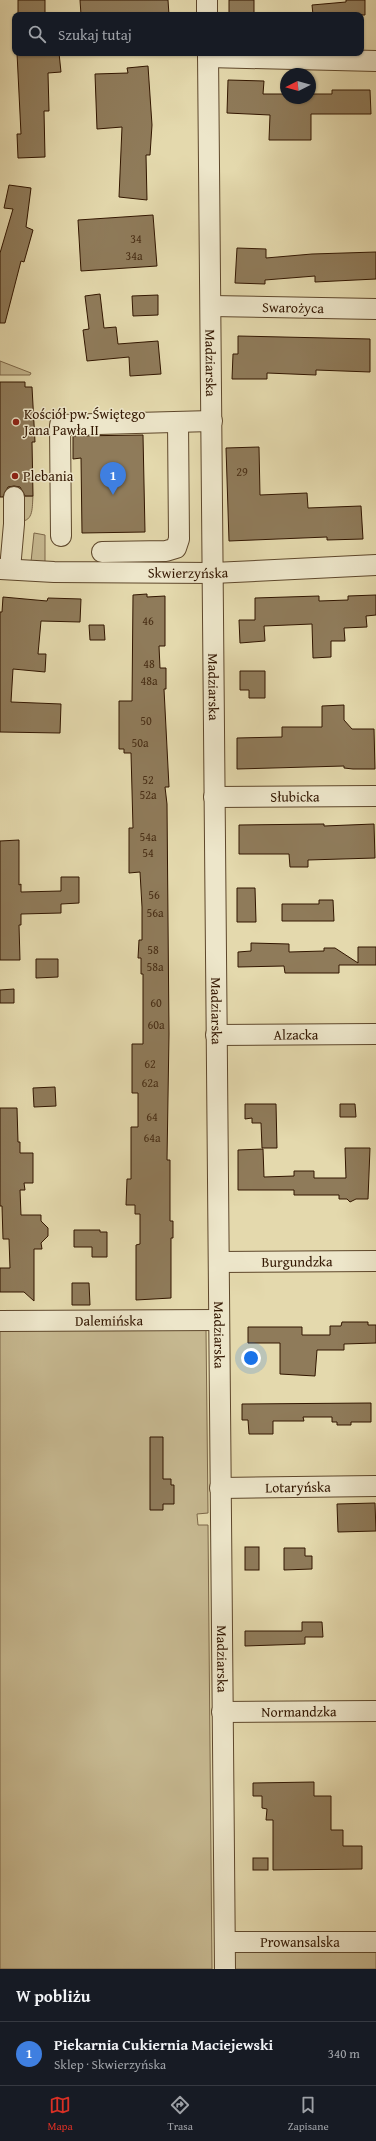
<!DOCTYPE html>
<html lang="pl">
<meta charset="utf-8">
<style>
:root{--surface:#171b24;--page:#242831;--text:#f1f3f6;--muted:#9ea1a6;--line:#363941;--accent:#d93025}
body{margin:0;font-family:"Gentium Book Plus",serif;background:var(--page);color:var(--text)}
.compass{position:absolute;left:280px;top:68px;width:36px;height:36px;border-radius:50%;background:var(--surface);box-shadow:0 1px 3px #0004;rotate:264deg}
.you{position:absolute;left:251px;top:1358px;width:14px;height:14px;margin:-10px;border:3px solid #fff;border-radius:50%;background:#1a73e8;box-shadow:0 0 0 6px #1a73e833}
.badge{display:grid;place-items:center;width:26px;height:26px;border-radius:50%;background:var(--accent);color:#fff;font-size:13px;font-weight:700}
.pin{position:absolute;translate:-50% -33px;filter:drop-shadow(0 1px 2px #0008)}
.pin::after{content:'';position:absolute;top:21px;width:14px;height:12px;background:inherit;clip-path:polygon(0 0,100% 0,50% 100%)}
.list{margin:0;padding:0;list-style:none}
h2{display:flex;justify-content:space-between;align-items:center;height:52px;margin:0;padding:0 16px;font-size:17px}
h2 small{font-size:13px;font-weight:400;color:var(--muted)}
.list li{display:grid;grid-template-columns:26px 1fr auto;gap:12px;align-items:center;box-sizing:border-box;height:64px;padding:0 16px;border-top:1px solid var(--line)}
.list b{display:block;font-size:15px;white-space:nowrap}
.list p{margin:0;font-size:13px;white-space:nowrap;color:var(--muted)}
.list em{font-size:13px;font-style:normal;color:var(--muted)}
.icon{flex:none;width:22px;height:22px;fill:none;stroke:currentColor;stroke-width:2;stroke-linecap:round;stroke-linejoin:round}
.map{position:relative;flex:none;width:376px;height:1969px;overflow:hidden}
.search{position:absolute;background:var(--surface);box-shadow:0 1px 3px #0004;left:12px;right:12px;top:12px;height:44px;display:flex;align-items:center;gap:10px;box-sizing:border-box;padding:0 14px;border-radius:8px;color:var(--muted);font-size:15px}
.sheet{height:116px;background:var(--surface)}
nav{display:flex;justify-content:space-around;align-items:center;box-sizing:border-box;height:56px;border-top:1px solid var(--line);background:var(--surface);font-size:11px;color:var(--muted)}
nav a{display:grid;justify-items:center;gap:2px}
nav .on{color:var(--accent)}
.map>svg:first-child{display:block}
.green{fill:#c6b890;stroke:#7c6748}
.building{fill:#8f7b5a;stroke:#321600}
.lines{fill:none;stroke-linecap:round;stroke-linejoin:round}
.minor-casing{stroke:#5e472b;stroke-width:22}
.minor{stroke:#ede6ca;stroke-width:20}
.poi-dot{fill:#8f2418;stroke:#ede6ca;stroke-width:1.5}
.labels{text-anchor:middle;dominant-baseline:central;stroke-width:3;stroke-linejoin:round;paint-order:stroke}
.number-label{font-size:12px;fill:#492f16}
.street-label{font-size:14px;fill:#321600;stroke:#ede6ca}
.poi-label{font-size:14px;fill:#321600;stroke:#ede6ca;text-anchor:start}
</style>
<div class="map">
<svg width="376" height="1969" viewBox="0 0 376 1969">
<rect width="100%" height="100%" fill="#e4d9ad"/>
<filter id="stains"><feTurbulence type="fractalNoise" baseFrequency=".005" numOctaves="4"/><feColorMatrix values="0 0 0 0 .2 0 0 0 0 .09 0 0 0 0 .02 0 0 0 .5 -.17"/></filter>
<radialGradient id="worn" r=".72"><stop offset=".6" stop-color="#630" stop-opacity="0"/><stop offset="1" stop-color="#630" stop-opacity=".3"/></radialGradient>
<g class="green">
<polygon points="0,361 31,373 30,375 0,375"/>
<path d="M 20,496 L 33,496 C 32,506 34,522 20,521 Z"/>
<polygon points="34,533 45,535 45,564 31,562"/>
<polygon points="206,1329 208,1513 197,1514 198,1525 208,1525 212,1969 0,1969 0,1330"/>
<polygon points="376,1945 376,1969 227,1969 226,1947"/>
</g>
<g class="building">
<rect x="18" y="0" width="27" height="15"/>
<polygon points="80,0 168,0 169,15 81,15"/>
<rect x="229" y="0" width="25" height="15"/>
<polygon points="346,0 365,0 365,15 313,15 312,5 346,2"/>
<polygon points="17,53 59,53 61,72 48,73 49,111 44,111 45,157 18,158 17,134 21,134"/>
<polygon points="148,66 152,125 150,155 146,155 147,200 119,197 122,127 97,129 95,74 128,73 127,68"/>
<polygon points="228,80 264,81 263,94 286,94 286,98 310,98 310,94 332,94 332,90 370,90 371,114 311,114 311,140 269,140 270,115 227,113"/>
<polygon points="9,185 31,188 26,227 33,230 24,262 21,261 5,323 0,323 0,253 13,209 4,208"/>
<polygon points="153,215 157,266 81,271 78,220"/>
<polygon points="237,248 266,249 266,258 312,254 376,252 376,279 315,282 315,276 265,280 265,284 235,283"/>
<polygon points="100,294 104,328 116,327 118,344 158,341 161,374 130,376 129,357 87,361 83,330 89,329 85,296"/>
<polygon points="158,295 158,315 133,316 132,296"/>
<polygon points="238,336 370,339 370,372 316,370 316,375 267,373 267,379 232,379 233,354 238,354"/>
<polygon points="0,382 25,382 25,387 32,387 35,442 32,442 33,496 25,496 20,487 14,486 8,487 3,497 0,497"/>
<polygon points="143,435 145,532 82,533 81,458 73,459 73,436"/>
<polygon points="259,447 260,495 307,493 308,508 361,506 363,539 327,540 327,537 229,541 226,448"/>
<polygon points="147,594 147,597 165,596 165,646 159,646 160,668 166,668 166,689 164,689 169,787 165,787 167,804 169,1034 167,1160 170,1160 170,1221 173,1221 173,1238 171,1238 171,1298 136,1300 136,1245 140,1244 140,1214 135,1214 135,1205 126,1205 127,1179 131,1179 131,1127 138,1127 138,1093 132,1093 132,1044 143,1044 143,974 141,974 141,958 138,958 139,940 142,940 142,907 140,872 129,873 129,828 133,828 131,753 124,753 124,749 119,749 119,701 132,701 133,595"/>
<polygon points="376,595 376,615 366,616 367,627 344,628 345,641 331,641 331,657 313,658 312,624 264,626 265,641 240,643 239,620 255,620 255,598 319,596 319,601 348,600 348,596"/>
<polygon points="3,597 47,601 48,598 81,599 80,622 41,621 38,654 46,654 45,672 13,669 11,702 61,704 60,733 0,732 0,612 2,612"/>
<polygon points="89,625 104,625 105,640 90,640"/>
<polygon points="240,671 265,671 265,698 249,698 249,690 240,690"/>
<polygon points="344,705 344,720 352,729 374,729 375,769 353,769 344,768 344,766 237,769 237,738 282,737 282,727 322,727 322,706"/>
<polygon points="324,824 324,826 374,824 375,858 308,860 308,867 290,867 289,854 239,854 239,825"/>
<polygon points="19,840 19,885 21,884 21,892 61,891 61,877 79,877 79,903 61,904 61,913 21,914 21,925 19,925 20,960 0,960 0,841"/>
<polygon points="237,888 255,888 256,922 237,922"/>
<polygon points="319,900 333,900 334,921 282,921 282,904 319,904"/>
<polygon points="251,943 289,944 289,952 324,951 324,948 335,948 358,963 358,947 376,947 376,965 339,965 339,973 285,973 284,966 238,967 238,952 251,951"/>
<polygon points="36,959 58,959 58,977 36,978"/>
<polygon points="14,989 14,1003 0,1003 0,990"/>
<polygon points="55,1087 56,1106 34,1107 33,1088"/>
<polygon points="245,1104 276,1104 277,1148 262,1148 261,1123 252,1123 252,1118 245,1119"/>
<polygon points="340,1104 355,1104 356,1117 340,1117"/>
<polygon points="0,1108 17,1108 18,1142 20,1142 20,1153 33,1153 33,1183 24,1183 25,1190 20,1190 21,1215 41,1215 41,1221 48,1228 48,1236 41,1243 42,1249 34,1249 34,1301 24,1292 0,1292 0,1268 10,1268 9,1239 3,1239 2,1206 0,1206"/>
<polygon points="345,1148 370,1148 368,1199 356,1199 350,1202 347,1199 339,1199 339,1195 294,1195 294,1190 238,1190 238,1150 263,1149 264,1177 294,1176 294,1171 314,1171 314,1178 346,1178"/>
<polygon points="74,1230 100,1230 100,1232 107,1232 107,1257 92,1257 92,1247 74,1247"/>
<polygon points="72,1283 89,1283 90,1305 72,1305"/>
<polygon points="342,1322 368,1322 368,1325 376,1325 376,1343 344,1344 344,1350 317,1350 315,1376 280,1374 280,1343 248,1343 248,1327 302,1327 302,1335 330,1335 330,1326 341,1326"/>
<polygon points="371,1403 371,1422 351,1422 351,1425 337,1425 337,1422 332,1422 332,1417 303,1417 304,1421 273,1421 273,1434 249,1434 248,1420 242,1420 242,1404"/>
<polygon points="150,1437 163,1437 163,1479 171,1479 171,1485 174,1485 174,1504 163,1504 163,1510 150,1510"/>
<polygon points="375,1503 376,1531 338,1532 337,1504"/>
<rect x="245" y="1547" width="14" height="23"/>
<polygon points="284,1548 305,1548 305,1556 312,1556 312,1569 284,1570"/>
<polygon points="302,1622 322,1622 323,1637 305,1637 305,1644 245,1646 245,1631 302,1631"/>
<polygon points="314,1782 314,1796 331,1796 331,1830 343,1830 343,1846 362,1846 362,1869 273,1870 273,1820 266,1820 267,1809 262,1808 262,1796 253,1796 253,1783"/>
<rect x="253" y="1858" width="15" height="12"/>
</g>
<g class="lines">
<g class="minor-casing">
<g id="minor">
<polyline points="207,0 207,15"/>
<path id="s1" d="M 208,53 L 225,1969"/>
<polyline points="208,57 376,61"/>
<path id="s2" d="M 211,306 L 376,309"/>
<polyline points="61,536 60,425 212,421"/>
<polyline points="102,552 166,551 176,548 179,539 178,422"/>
<path id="s3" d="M 0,569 L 54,572 L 213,573 L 376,565"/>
<polyline points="10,569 14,524 14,497"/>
<path id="s4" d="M 214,797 L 376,796"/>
<path id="s5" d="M 216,1035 L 376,1034"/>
<path id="s6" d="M 219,1262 L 376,1261"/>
<path id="s7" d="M 0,1321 L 218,1320"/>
<path id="s8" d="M 220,1488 L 376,1486"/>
<path id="s9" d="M 222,1712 L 376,1711"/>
<path id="s10" d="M 225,1942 L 376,1942"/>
</g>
</g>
<use href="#minor" class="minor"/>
</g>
<g class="poi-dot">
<circle cx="16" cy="422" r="4"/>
<circle cx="15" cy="476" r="4"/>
</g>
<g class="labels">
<g class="number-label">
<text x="136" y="238">34</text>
<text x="134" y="255">34a</text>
<text x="242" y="471">29</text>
<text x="148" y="620">46</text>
<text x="149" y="663">48</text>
<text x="149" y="680">48a</text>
<text x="146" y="720">50</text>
<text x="140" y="742">50a</text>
<text x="148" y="779">52</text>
<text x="148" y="794">52a</text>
<text x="148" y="836">54a</text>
<text x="148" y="852">54</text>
<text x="154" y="894">56</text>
<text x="155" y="912">56a</text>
<text x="153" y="949">58</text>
<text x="155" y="966">58a</text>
<text x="156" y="1002">60</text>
<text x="156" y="1024">60a</text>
<text x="150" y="1063">62</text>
<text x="150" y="1082">62a</text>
<text x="152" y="1116">64</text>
<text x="152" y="1137">64a</text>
</g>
<g class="street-label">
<text stroke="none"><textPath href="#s2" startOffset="82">Swarożyca</textPath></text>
<text stroke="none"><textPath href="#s1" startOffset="310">Madziarska</textPath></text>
<text stroke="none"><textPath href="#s3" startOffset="188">Skwierzyńska</textPath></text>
<text stroke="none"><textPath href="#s1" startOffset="634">Madziarska</textPath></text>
<text stroke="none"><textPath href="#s4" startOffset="81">Słubicka</textPath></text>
<text stroke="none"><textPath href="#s1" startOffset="958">Madziarska</textPath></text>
<text stroke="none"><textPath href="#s5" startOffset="80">Alzacka</textPath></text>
<text stroke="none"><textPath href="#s6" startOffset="78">Burgundzka</textPath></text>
<text stroke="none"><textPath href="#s7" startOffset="109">Dalemińska</textPath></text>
<text stroke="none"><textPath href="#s1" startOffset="1282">Madziarska</textPath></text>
<text stroke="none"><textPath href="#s8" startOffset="78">Lotaryńska</textPath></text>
<text stroke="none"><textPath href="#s1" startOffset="1606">Madziarska</textPath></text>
<text stroke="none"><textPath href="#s9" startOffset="77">Normandzka</textPath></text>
<text stroke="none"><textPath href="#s10" startOffset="75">Prowansalska</textPath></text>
</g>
<g class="poi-label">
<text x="24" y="414">Kościół pw. Świętego<tspan x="24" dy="16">Jana Pawła II</tspan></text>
<text x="23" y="476">Plebania</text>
</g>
</g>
<rect width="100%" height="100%" filter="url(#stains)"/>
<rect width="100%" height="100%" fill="url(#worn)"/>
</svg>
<svg class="compass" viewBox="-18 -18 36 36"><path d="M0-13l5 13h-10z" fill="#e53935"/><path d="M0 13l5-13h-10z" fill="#9ea1a6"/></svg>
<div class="you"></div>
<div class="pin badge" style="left:113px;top:495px;background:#3f7fe0">1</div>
<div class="search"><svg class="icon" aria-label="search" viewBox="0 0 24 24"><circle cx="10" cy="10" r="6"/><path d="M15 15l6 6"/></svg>Szukaj tutaj</div>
</div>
<section class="sheet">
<h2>W pobliżu<small></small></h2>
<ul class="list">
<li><span class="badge" style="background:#3f7fe0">1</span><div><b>Piekarnia Cukiernia Maciejewski</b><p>Sklep · Skwierzyńska</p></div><em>340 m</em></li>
</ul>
</section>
<nav>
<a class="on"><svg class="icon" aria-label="map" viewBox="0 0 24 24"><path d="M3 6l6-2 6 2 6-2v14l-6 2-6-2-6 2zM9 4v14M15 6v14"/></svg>Mapa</a>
<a><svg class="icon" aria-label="directions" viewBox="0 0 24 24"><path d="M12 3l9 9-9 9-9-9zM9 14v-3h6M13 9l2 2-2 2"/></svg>Trasa</a>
<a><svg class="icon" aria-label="saved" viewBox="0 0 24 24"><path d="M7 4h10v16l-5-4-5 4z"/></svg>Zapisane</a>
</nav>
